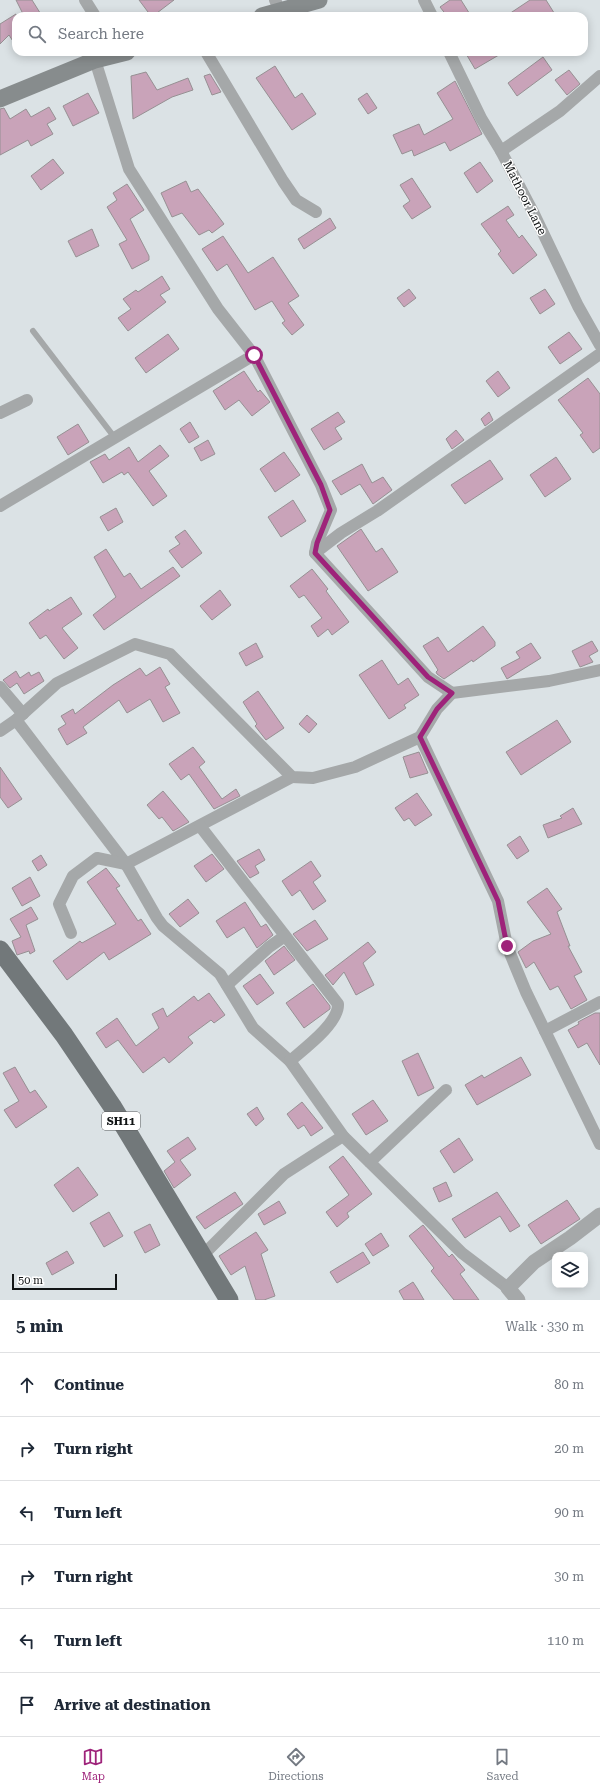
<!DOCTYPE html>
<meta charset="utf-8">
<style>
:root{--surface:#fff;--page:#f2f2f3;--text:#1f2937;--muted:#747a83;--line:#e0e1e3;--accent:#9e237a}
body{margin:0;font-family:"Roboto Serif",serif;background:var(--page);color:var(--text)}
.controls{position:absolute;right:12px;bottom:12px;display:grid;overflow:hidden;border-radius:8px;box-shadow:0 2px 10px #0003}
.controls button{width:36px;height:36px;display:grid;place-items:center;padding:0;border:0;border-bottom:1px solid var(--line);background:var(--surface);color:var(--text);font:20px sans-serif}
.scale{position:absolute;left:12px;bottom:10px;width:105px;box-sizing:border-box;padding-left:4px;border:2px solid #121516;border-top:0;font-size:11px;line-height:14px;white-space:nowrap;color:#121516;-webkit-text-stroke:3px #fff;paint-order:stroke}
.stop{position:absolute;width:12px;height:12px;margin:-9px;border:3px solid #9e237a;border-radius:50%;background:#fff}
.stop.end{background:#9e237a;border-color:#fff;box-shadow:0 1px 4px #0008}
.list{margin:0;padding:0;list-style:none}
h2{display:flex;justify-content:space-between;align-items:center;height:52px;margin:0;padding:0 16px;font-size:17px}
h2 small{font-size:13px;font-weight:400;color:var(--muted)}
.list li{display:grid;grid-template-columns:26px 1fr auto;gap:12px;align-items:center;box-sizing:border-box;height:64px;padding:0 16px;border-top:1px solid var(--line)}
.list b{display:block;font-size:15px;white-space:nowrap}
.list em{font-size:13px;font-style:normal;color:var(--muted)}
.icon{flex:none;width:22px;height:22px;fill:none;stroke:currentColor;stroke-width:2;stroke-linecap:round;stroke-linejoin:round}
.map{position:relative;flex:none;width:600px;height:1300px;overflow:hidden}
.search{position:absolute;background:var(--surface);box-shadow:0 2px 10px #0003;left:12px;right:12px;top:12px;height:44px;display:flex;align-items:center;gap:10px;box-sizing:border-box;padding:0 14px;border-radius:12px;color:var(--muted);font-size:15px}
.sheet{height:436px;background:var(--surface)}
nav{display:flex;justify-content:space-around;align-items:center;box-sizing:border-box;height:56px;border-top:1px solid var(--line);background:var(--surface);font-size:11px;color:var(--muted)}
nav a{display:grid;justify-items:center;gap:2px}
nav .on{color:var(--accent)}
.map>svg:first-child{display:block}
.building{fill:#c9a3b9;stroke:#969093}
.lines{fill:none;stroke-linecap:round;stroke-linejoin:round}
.service{stroke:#a5a8a9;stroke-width:6}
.minor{stroke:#a5a8a9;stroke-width:12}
.tertiary{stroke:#a5a8a9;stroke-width:15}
.secondary{stroke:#878c8d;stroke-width:17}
.primary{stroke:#72787a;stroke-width:19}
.route{stroke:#9e237a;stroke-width:5}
.labels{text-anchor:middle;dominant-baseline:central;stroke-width:3;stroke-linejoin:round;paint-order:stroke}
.shield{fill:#fff;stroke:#595b5c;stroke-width:1}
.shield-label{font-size:11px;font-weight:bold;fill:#121516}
.street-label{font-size:12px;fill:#121516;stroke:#fff}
</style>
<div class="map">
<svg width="600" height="1300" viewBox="0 0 600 1300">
<rect width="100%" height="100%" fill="#dbe2e5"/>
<g class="building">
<polygon points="16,0 32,0 42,16 24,16"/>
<polygon points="139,0 174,0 153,16 151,16"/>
<polygon points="450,0 461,0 471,16 447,16 440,7"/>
<polygon points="530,0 546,0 556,16 506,16"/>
<polygon points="16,14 16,46 9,35 0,44 0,24"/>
<polygon points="465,52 504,52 475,69"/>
<polygon points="543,57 552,70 517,96 508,83"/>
<polygon points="275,66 295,98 302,93 316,114 292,130 256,78"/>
<polygon points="569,70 580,84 567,95 555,80"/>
<polygon points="146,72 157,90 188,78 193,90 172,97 133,119 131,76"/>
<polygon points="210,74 221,92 212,95 204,76"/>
<polygon points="455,81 482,134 450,151 445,142 414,156 412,150 402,154 393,135 419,124 424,135 453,119 437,93"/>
<polygon points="88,93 99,113 73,126 63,106"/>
<polygon points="367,93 377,108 368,114 358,99"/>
<polygon points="49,107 56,119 47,124 53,134 31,146 28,140 0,155 0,109 4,108 10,119 26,109 31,117"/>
<polygon points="53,159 64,173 41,190 31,176"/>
<polygon points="480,162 493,181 477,193 464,173"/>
<polygon points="412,178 431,207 412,219 403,206 410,201 400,185"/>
<polygon points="186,181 191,192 198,189 224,224 212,233 209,230 199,235 182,213 172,217 161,193"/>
<polygon points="127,184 144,210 130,219 149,256 149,260 132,269 119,244 127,240 107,207 117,200 113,193"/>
<polygon points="508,206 514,215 506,220 519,238 522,235 537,255 513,274 498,254 501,251 481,224"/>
<polygon points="330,218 336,228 304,249 298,239"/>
<polygon points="92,229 99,246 76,257 68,241"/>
<polygon points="223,236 248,273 273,257 299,296 288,303 304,325 292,335 282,323 285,321 272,301 255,310 227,264 217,271 202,249"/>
<polygon points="162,276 170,289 160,295 166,302 128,331 118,318 131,309 123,299 136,290 138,292"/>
<polygon points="409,289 416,298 404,307 397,298"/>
<polygon points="545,289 555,304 540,314 530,298"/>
<polygon points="569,332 582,349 560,364 548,347"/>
<polygon points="168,334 179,349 146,373 135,358"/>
<polygon points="244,371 258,392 260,390 270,402 252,416 239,400 225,410 213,391"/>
<polygon points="498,371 510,388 498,397 486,381"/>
<polygon points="588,378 600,394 600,448 593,453 580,435 583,433 558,400"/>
<polygon points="338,412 345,422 335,428 342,439 324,450 311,429"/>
<polygon points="489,412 493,420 485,426 481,419"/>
<polygon points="190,422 199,437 189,443 180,429"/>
<polygon points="78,424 89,442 68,455 57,437"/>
<polygon points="456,430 464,440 452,449 446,439"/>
<polygon points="208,440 215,454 201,461 194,448"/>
<polygon points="160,445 169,456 149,471 167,496 153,506 128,472 124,475 122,472 103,483 90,462 105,454 109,460 129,447 138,462"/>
<polygon points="284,452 300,475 275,492 260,469"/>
<polygon points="556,457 571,479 545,497 530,475"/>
<polygon points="490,460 503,479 465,504 451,485"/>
<polygon points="362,464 372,483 383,477 392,490 373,504 360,484 341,495 332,481"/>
<polygon points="293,500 306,521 281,537 268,517"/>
<polygon points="116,508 123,522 108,531 100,517"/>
<polygon points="361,529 376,552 382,548 398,572 368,591 337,546"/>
<polygon points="185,530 202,553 182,568 169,551 180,544 175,537"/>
<polygon points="106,549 124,577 130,573 141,589 173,567 180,576 104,630 93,615 116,597 94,557"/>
<polygon points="312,569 328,589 326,591 349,622 332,635 328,629 318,637 311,626 322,618 304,595 299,598 290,586"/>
<polygon points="220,590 231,605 212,620 200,606"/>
<polygon points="71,597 82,614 62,628 78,648 64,659 46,635 40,639 29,623 48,609 49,611"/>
<polygon points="483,626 495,642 495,646 473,662 472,660 444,679 437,674 436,672 438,670 423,646 438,637 448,652"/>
<polygon points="592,641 598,651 589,656 593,662 580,667 572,651"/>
<polygon points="256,643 263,657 246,666 239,653"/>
<polygon points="531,643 541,658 507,679 501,668 520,658 516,652"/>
<polygon points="382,660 398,685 408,678 419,695 404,705 406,708 389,719 359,675"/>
<polygon points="160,667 170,684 165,687 180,713 163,722 150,699 127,713 119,700 83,727 87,733 67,745 58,729 66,724 61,716 73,709 75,714 113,685 140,668 146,676"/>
<polygon points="16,671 20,678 29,672 31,676 39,672 44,681 24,694 17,683 10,688 3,680"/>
<polygon points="258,691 284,728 266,740 255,726 257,724 243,702"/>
<polygon points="307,715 317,724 309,733 299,724"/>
<polygon points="557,720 571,742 521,775 506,752"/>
<polygon points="193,747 205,762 199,767 222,799 236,789 240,796 214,809 189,774 181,780 169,764"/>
<polygon points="419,752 428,773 410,778 403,757"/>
<polygon points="0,767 22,799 8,808 0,797"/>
<polygon points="163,791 189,822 173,831 162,817 159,819 147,805"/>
<polygon points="417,793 432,815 415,826 409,818 404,821 395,808"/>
<polygon points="573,808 582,824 548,838 543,825 562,818 560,816"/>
<polygon points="520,836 529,851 517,859 507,845"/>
<polygon points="259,849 265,860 255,866 259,873 250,878 237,861"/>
<polygon points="212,854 224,869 206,882 194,866"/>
<polygon points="41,855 47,865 38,871 32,861"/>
<polygon points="311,861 321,876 313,882 326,901 313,910 300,890 292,896 282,881"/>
<polygon points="106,868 120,886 116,888 138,921 141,919 151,934 109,960 104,952 67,980 53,961 80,941 82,943 116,924 87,882"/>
<polygon points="30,877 40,896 22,906 12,888"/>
<polygon points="547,888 562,909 557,912 570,946 568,946 582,972 574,976 587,1000 571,1009 558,986 550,990 534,962 526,968 518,952 533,941 551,934 527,902"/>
<polygon points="188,899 199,913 180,927 169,914"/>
<polygon points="245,902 261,927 266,924 273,935 257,948 244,927 227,938 216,921"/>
<polygon points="31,907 38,919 26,925 35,951 30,954 29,951 17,955 12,941 21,937 10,919"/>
<polygon points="315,920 328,939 307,951 293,934"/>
<polygon points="368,942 376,952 363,963 374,985 356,995 344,972 333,985 325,975"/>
<polygon points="284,946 295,960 274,975 265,961"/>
<polygon points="260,974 274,993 257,1005 243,986"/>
<polygon points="313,984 330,1006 330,1009 304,1028 286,1003"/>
<polygon points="209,993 225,1015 214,1023 211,1020 188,1037 193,1043 169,1063 164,1057 143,1073 118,1040 106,1048 96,1033 117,1018 136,1046 159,1028 152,1014 163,1008 167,1017 194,996 198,1001"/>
<polygon points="595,1013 600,1013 600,1065 587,1043 578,1048 568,1030 579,1024 578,1022"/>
<polygon points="418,1053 434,1088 418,1096 402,1061"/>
<polygon points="521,1057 531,1075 477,1105 465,1085 482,1075 484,1078"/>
<polygon points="15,1067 30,1093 35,1090 47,1107 16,1128 4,1110 19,1101 3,1073"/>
<polygon points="373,1100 388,1121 366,1135 352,1114"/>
<polygon points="302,1102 323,1128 311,1136 304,1125 298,1129 287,1114"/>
<polygon points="257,1107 264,1119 256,1126 247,1114"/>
<polygon points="188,1137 196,1149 180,1160 191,1175 174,1188 164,1171 175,1162 167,1151"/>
<polygon points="459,1138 473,1160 454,1173 440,1151"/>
<polygon points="343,1156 372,1194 347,1213 349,1217 337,1227 326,1212 349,1195 329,1167"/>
<polygon points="78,1167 98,1195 73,1212 54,1185"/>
<polygon points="446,1182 452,1196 439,1202 433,1188"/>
<polygon points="235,1192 243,1204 205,1229 196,1217"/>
<polygon points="497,1192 520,1226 510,1232 500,1216 465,1238 452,1219"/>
<polygon points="567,1200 580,1219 541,1244 528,1225"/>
<polygon points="279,1201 286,1213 264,1225 258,1214"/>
<polygon points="109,1212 123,1236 104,1247 90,1223"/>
<polygon points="150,1224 160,1245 145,1253 134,1232"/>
<polygon points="423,1225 449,1257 452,1254 465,1270 460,1274 479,1300 454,1300 431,1271 434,1268 409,1236"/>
<polygon points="256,1232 268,1250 261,1254 275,1296 264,1300 256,1300 245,1266 231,1275 219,1256"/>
<polygon points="381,1233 389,1246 373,1256 365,1244"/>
<polygon points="67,1251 74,1263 52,1275 46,1263"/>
<polygon points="363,1252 370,1263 337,1283 330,1272"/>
<polygon points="413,1282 417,1288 424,1300 404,1300 399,1291"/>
</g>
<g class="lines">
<polyline class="service" points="33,331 115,438"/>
<g class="minor">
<polyline points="85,0 95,16"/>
<polyline points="275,0 280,11"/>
<polyline points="424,0 432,16"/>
<polyline points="206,52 283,181 296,200 316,212"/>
<polyline points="449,52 481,118 501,151 534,214 578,306 600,345"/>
<polyline points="95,60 129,169 218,309 254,355 321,485 331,510 317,543 315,553 428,677 452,693"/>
<polyline points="501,151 560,111 600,76"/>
<polyline points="0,413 27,400"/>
<polyline points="0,506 254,355"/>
<polyline points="315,553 341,533 377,511 600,354"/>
<polyline points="0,687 23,714"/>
<polyline points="16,720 126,864"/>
<polyline points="0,731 16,720 57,683 135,644 170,654 292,777 313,778 355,767 420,737 437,709 452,693 549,681 600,670"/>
<polyline points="420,737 498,901 507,946 526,992 600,1144"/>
<polyline points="292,777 126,864 157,918 163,926 220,974 253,1028 290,1061 343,1136 462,1253 508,1288"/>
<path d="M 200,826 L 338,1004 C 339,1023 305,1048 290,1061"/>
<polyline points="71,933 59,904 73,876 97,858 126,864"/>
<polyline points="227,985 269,947 285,936"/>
<polyline points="545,1031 600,1002"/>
<polyline points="370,1162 446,1090"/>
<polyline points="202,1256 284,1174 343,1136"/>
</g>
<polyline class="tertiary" points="518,1300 508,1288 534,1262 570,1238 600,1215"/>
<g class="secondary">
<polyline points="262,16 319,0"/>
<polyline points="0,99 95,60 127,52"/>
</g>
<polyline class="primary" points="0,950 64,1035 112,1106 229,1300"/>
</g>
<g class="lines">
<polyline class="route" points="254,355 321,485 330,510 317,543 315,553 428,677 452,693 437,709 420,737 498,901 507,946"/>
</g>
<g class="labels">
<rect class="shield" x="102" y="1112" width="38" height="18" rx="3"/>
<g class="shield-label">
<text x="121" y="1121">SH11</text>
</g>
<g class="street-label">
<text transform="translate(525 198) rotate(63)">Mathoor Lane</text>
</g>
</g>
</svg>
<div class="controls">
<button><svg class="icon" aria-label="layers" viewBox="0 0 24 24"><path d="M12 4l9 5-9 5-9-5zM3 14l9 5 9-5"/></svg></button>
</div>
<div class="scale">50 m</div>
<div class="stop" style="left:254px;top:355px"></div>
<div class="stop end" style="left:507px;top:946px"></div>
<div class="search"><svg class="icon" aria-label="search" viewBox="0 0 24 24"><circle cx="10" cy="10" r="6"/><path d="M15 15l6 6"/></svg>Search here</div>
</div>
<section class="sheet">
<h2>5 min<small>Walk · 330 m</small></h2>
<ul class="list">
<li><svg class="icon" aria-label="ahead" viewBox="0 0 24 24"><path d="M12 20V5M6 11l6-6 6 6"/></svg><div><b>Continue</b></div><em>80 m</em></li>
<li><svg class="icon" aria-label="right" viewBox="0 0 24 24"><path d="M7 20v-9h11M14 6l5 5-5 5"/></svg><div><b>Turn right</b></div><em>20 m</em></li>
<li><svg class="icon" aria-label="left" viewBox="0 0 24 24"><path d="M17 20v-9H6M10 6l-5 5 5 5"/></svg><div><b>Turn left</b></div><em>90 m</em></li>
<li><svg class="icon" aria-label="right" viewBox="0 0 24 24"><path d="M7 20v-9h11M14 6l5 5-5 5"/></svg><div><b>Turn right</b></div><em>30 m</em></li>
<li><svg class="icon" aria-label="left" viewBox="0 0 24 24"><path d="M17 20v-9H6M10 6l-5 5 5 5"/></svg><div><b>Turn left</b></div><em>110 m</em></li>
<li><svg class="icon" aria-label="arrive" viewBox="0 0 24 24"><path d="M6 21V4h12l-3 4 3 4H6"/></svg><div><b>Arrive at destination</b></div></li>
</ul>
</section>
<nav>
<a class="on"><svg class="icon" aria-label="map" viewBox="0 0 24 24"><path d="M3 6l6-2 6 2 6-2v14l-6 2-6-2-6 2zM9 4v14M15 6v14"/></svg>Map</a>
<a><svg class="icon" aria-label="directions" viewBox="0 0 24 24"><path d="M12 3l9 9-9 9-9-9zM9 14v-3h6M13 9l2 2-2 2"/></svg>Directions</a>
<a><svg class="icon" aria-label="saved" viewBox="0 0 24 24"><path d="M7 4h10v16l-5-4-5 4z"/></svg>Saved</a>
</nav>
